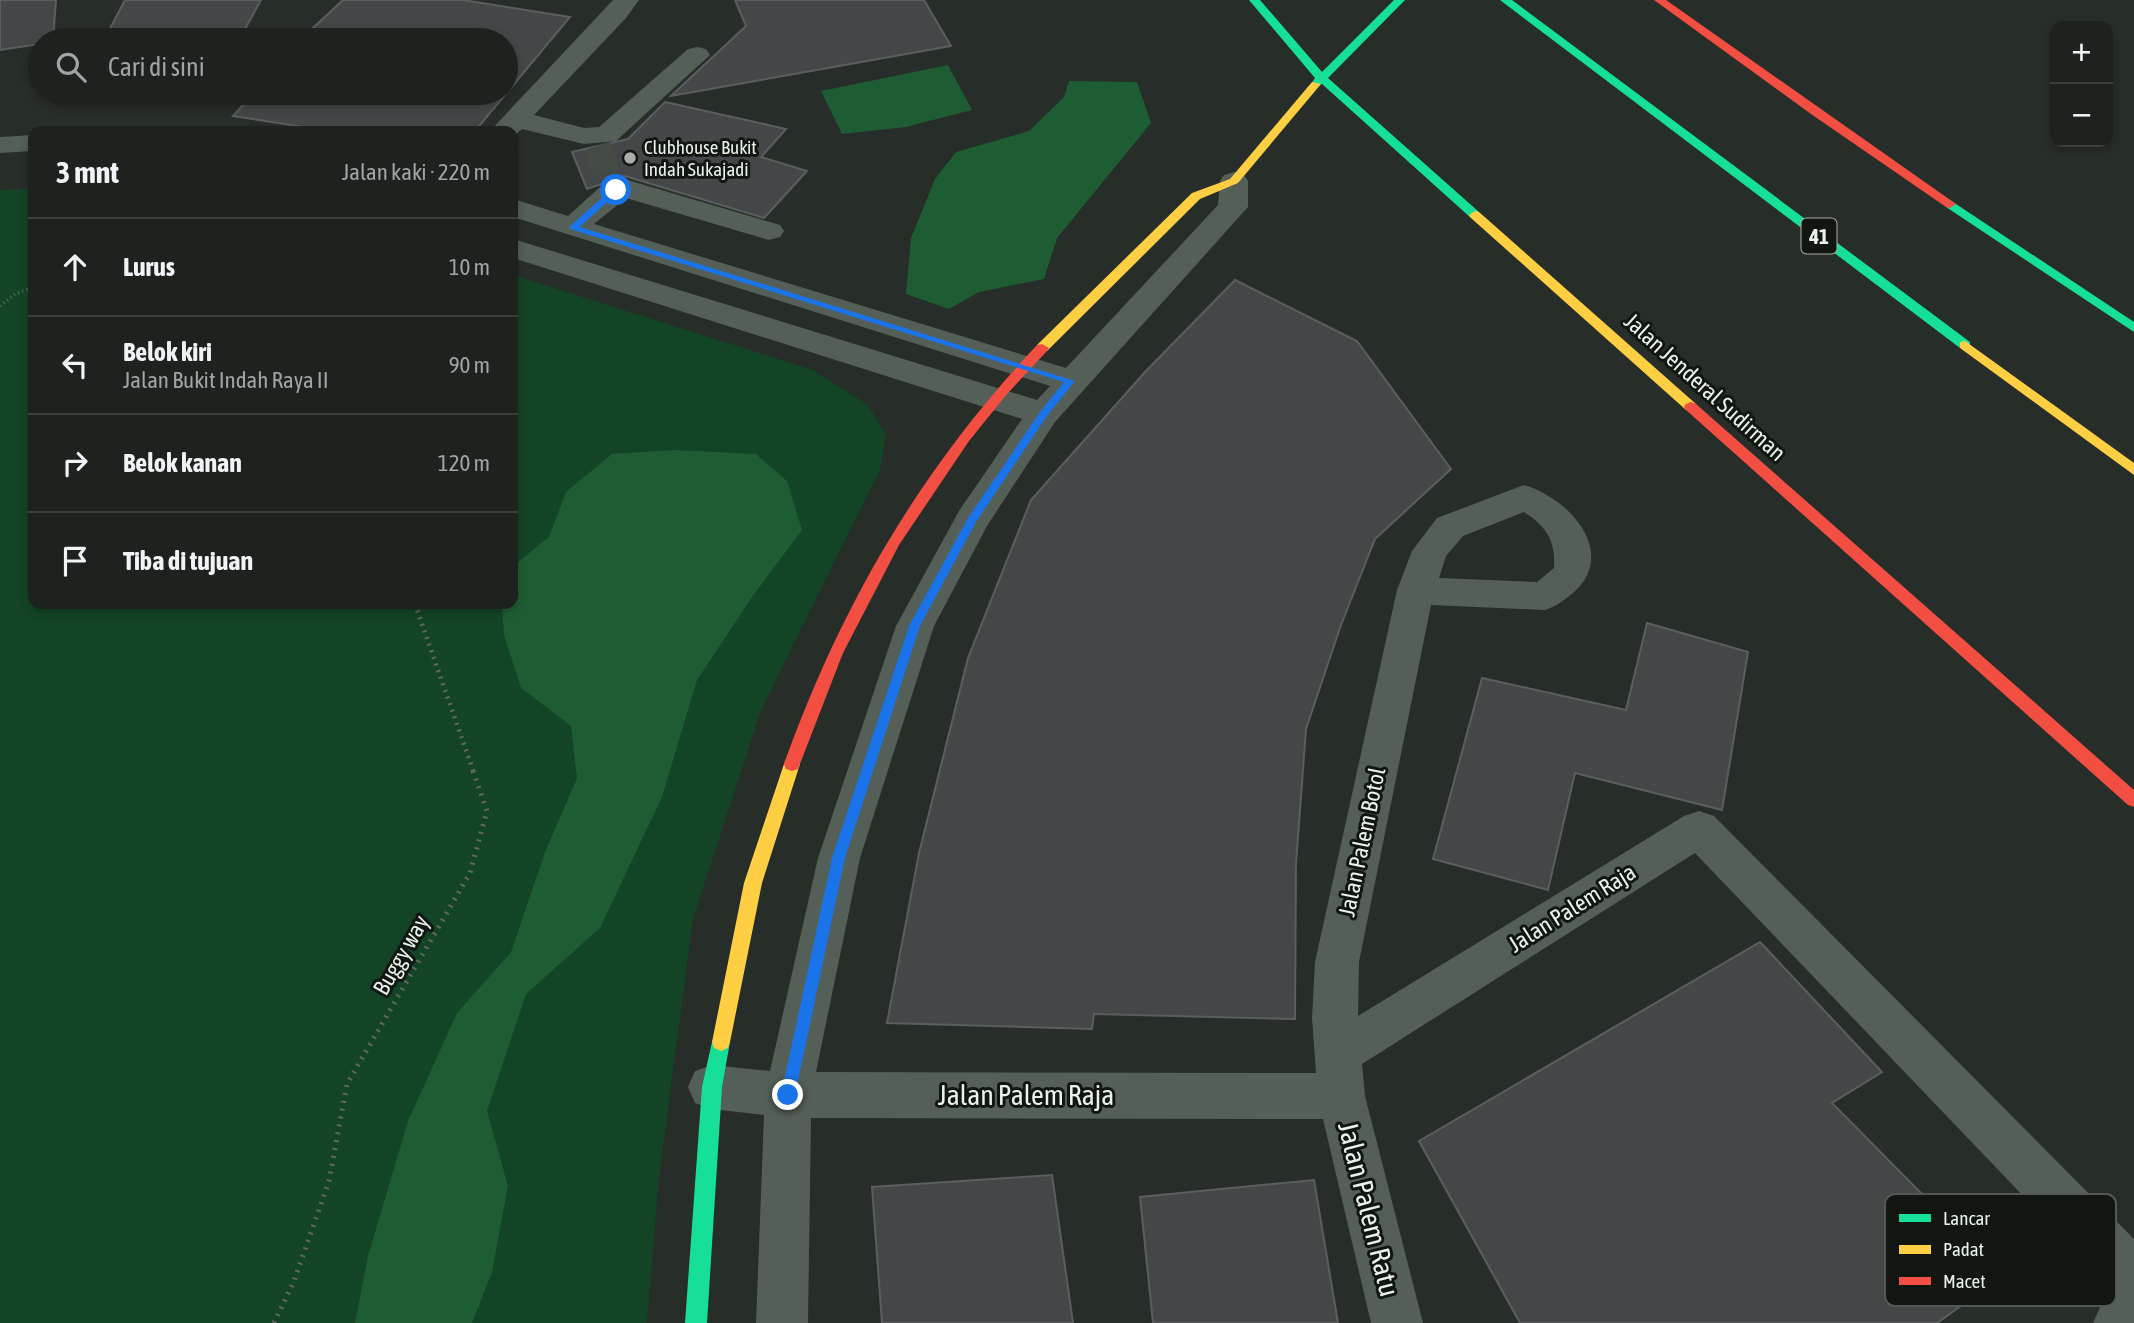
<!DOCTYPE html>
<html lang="id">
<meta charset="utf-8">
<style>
:root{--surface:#1d221e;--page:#2a2f2b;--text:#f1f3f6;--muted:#a0a4a4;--line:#3b3f3c}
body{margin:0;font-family:"Asap Condensed",sans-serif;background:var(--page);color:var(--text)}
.controls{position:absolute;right:21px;top:21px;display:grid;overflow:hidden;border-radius:14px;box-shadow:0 4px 10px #0003}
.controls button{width:63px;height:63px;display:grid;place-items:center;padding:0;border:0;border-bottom:2px solid var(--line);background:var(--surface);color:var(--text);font:35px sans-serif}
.stop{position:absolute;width:21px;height:21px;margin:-16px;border:5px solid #1a73e8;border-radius:50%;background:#fff}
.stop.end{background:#1a73e8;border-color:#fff;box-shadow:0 2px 7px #0008}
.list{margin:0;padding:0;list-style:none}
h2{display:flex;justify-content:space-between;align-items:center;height:91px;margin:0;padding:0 28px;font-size:30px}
h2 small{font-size:23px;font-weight:400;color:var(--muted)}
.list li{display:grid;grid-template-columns:46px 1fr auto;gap:21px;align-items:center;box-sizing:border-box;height:98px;padding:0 28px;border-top:2px solid var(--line)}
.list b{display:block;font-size:26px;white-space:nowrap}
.list p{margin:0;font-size:23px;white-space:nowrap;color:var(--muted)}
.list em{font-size:23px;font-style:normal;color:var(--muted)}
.icon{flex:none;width:38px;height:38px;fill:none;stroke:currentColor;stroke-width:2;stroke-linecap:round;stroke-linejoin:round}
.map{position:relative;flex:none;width:2134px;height:1323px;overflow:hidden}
.search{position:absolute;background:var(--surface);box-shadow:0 4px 10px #0003;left:28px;top:28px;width:490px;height:77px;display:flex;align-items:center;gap:18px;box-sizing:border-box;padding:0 24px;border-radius:38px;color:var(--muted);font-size:26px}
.panel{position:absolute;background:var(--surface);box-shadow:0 4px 10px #0003;left:28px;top:126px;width:490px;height:483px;border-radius:14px}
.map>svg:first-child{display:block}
.green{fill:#134425}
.water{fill:#1e5c33}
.building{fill:#444748;stroke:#5a5e5f;stroke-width:2}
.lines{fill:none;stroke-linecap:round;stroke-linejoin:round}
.street-tunnel{stroke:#444b45;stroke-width:28;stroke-dasharray:28 14;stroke-linecap:butt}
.path-far2{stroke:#5f6861;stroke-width:3.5;stroke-dasharray:1 3.5;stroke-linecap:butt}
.path-far1{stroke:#5f6861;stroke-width:4.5;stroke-dasharray:2 5;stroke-linecap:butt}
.path{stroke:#5f6861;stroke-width:5;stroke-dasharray:2 6;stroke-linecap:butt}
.street{fill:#545f57;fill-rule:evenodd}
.fast{fill:#16e098;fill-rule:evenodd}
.slow{fill:#ffcf43;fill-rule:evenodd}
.jam{fill:#f24e42;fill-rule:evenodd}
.route{fill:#1a73e8}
.poi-dot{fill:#a6ada7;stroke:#111612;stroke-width:2.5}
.labels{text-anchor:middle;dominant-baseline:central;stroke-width:6;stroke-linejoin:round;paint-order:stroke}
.far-poi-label{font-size:19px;fill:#eaf2ec;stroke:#111612;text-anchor:start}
.shield{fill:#111612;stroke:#a9b0ab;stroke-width:2}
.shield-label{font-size:21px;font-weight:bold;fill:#eaf2ec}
.street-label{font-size:23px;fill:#eaf2ec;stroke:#111612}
.near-street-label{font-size:28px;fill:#eaf2ec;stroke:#111612}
.key{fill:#111612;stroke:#525853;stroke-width:2}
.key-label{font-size:19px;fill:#eaf2ec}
</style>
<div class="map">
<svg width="2134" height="1323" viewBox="0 0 2134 1323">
<rect width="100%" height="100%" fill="#272d28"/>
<polygon class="green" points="33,189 33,604 513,604 513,275 813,370 868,405 886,435 880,470 761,710 693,919 659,1178 647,1323 0,1323 0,190"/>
<g class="water">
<polygon points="948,65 972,110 906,127 842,134 821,91"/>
<polygon points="1069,81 1137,82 1151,123 1057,238 1044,279 979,292 949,309 906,294 911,238 935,179 956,152 1029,131 1064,97"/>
<polygon points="674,450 756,454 787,481 802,530 752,597 697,680 662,797 600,928 526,994 487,1111 508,1186 492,1272 472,1323 355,1323 368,1256 408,1121 457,1013 511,952 545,852 577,778 571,726 521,688 504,635 502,604 513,604 513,566 549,537 566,492 612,454"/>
</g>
<g class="building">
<polygon points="0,0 56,0 53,40 40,40 40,44 0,50"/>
<polygon points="125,0 261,0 239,40 104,40"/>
<polygon points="343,0 463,0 570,17 475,131 329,131 233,116 254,93 506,93 506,40 300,40"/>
<polygon points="735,0 924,0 951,46 671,96 746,26"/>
<polygon points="93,93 211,93 89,101"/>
<polygon points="665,102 786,129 761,157 807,171 764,218 625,176 587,189 572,152 628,139"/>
<polygon points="1235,280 1357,341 1451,469 1375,539 1341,625 1306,729 1296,864 1295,1019 1094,1014 1092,1029 887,1023 919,853 968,658 1031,500 1145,372"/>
<polygon points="1647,623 1748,652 1722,810 1575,773 1548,890 1433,859 1482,678 1626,710"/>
<polygon points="1760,942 1882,1072 1832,1103 2003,1276 1937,1323 1520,1323 1419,1141"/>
<polygon points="1052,1175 1073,1323 882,1323 872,1187"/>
<polygon points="1314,1180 1338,1323 1153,1323 1140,1197"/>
</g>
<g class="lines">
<polyline class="street-tunnel" points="597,146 611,184"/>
<polyline class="path-far2" points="0,306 15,294 33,287"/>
<polyline class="path-far1" points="415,604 474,773"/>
<polyline class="path" points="274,1323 294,1281 329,1181 347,1084 470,873 487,811 473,771"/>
<g class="street">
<polygon points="613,0 639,0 626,18 534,115 584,128 599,127 688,49 697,47 706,49 710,55 616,141 584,144 522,129 513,137 513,131 490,131"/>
<polygon points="33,135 33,151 0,153 0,137"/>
<path d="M 1234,172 L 1244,175 L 1248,181 L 1248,207 L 1055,422 L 987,526 L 934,626 L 860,858 L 816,1072 L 1316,1073 L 1312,1018 L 1315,962 L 1397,590 L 1412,551 L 1437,518 L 1524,485 C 1569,498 1619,553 1573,593 C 1563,601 1557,606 1545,610 L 1431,605 L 1359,962 L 1358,1016 L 1684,816 L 1699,811 L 1714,816 L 2134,1239 L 2134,1323 L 2093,1323 L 2101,1305 L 2116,1293 L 1695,853 L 1362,1064 L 1365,1096 L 1423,1323 L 1371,1323 L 1323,1119 L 811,1118 L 808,1323 L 756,1323 L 764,1115 L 712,1109 L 695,1103 L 688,1087 L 695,1071 L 712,1065 L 770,1071 L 818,858 L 896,626 L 959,511 L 1022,419 L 513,258 L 513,239 L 1037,400 L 1050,386 L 513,217 L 513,199 L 568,216 L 599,188 L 624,179 L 780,225 L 784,231 L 780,237 L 769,240 L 626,198 L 594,224 L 1066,368 L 1218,205 L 1220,181 L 1224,175 ZM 1524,512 C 1546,526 1556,541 1554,568 L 1537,582 L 1439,578 L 1446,556 L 1463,536 Z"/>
</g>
<g class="fast">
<polygon points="1249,0 1260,0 1322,72 1394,0 1405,0 1328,78 1479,212 1479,218 1471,218 1322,84 1312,86 1311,84 1315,78"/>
<polygon points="1500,0 1512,0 1970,342 1970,348 1960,348"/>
<polygon points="1950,200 2134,322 2134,332 1946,207 1944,204"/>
<polygon points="721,1033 728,1036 730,1042 722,1087 707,1323 685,1323 702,1087 712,1042 714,1036"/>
</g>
<g class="slow">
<polygon points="1312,82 1321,84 1238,183 1200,199 1047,351 1037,351 1037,345 1192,193 1230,179"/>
<polygon points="1475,211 1479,212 1696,404 1698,407 1696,410 1686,410 1471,218 1469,215"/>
<polygon points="1965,341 2134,463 2134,475 1960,348 1960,342"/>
<polygon points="792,757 798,759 800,764 762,883 730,1042 728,1048 721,1051 714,1048 712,1042 744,883 784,764 786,759"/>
</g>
<g class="jam">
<polygon points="1654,0 1666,0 1956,204 1950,208 1946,207 1811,114"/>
<path d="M 1042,344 L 1049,348 L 1047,351 L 1007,394 L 969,441 L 899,545 L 843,653 L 798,769 L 792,771 L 786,769 L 784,764 C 841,605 921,468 1037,345 Z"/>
<polygon points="1691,402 1696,404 2134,790 2134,807 2128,805 1686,410 1684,407 1686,404"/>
</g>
</g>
<polygon class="route" points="613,188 620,190 580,227 1075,381 1047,416 976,522 920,626 845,858 795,1095 788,1101 781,1095 832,858 909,626 968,518 1040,412 1064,382 570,229 570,226"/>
<circle class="poi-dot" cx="630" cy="158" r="7"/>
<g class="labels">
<g class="far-poi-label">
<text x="644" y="147">Clubhouse Bukit<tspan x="644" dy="22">Indah Sukajadi</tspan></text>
</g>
<rect class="shield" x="1801.5" y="218.5" width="35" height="35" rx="5"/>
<g class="shield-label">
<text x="1819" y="236">41</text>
</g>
<g class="street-label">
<text transform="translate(1705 387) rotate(42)">Jalan Jenderal Sudirman</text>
<text transform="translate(1362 842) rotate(-78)">Jalan Palem Botol</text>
<text transform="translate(1572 908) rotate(-32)">Jalan Palem Raja</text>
<text transform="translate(401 955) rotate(-60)">Buggy way</text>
</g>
<g class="near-street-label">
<text x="1026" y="1095">Jalan Palem Raja</text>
<text transform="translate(1369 1209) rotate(76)">Jalan Palem Ratu</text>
</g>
</g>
<rect x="1885" y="1194" width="231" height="112" rx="10" class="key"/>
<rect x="1899" y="1214" width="32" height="8" fill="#16e098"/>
<rect x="1899" y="1245" width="32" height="9" fill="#ffcf43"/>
<rect x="1899" y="1277" width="32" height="8" fill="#f24e42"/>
<g class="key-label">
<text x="1943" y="1225">Lancar</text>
<text x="1943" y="1256">Padat</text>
<text x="1943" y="1288">Macet</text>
</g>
</svg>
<div class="controls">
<button>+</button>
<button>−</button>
</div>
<div class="stop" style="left:616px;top:190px"></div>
<div class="stop end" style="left:788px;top:1095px"></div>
<div class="search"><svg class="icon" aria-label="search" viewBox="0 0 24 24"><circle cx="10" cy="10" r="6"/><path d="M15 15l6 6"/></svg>Cari di sini</div>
<section class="panel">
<h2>3 mnt<small>Jalan kaki · 220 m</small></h2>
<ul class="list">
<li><svg class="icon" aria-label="ahead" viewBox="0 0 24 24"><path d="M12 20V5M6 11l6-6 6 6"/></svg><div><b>Lurus</b></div><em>10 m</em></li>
<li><svg class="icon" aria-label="left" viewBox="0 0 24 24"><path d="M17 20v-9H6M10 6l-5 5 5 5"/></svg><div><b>Belok kiri</b><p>Jalan Bukit Indah Raya II</p></div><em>90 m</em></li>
<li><svg class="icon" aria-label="right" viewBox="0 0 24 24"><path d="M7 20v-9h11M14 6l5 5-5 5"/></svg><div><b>Belok kanan</b></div><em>120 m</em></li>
<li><svg class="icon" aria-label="arrive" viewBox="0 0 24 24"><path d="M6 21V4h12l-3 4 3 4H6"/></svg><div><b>Tiba di tujuan</b></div></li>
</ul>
</section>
</div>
